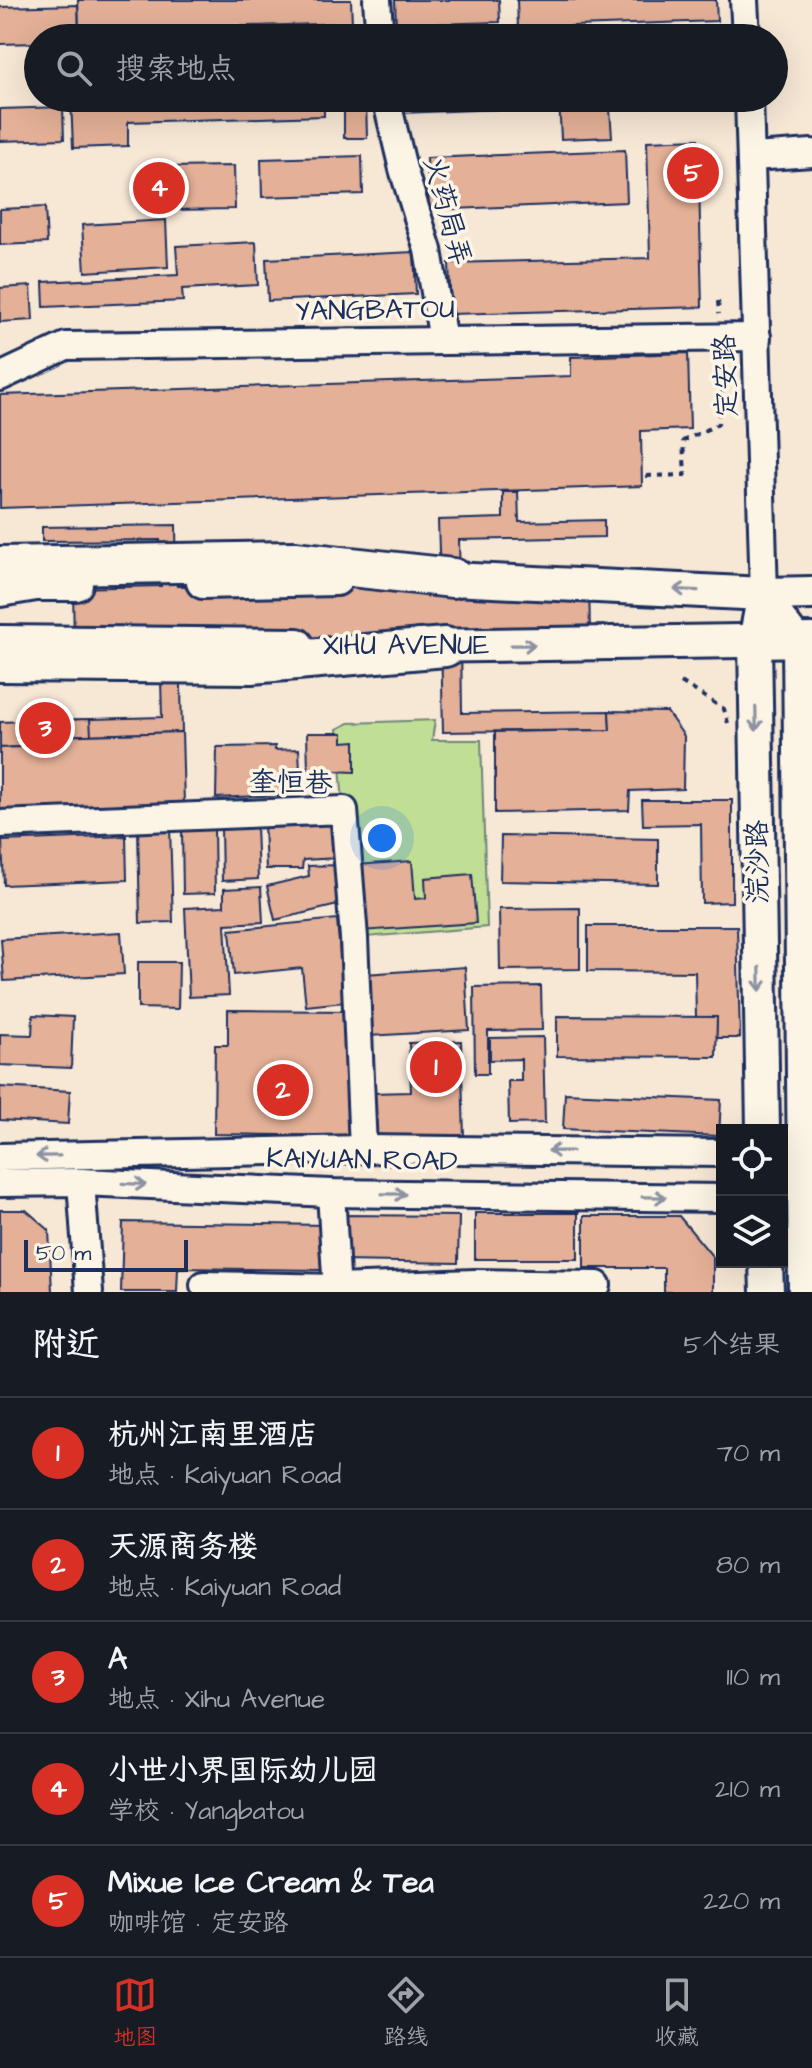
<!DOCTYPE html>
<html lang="zh">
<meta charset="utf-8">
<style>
:root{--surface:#171b24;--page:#20242c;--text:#f1f3f6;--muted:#9ea1a6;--line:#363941;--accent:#d93025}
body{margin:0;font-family:"Architects Daughter","LXGW WenKai TC",sans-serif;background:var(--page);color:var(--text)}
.controls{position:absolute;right:24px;bottom:24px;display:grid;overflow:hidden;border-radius:0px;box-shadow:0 8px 32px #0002}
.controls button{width:72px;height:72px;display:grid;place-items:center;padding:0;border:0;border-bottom:2px solid var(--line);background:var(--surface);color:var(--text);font:40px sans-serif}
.scale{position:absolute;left:24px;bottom:20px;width:164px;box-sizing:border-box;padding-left:8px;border:4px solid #1b2f5e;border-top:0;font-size:22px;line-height:28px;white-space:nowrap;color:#1b2f5e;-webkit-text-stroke:6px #fcf5e5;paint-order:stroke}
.you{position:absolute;left:382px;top:838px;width:28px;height:28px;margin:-20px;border:6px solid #fff;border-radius:50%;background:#1a73e8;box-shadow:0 0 0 12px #1a73e833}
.badge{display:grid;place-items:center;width:52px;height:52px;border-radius:50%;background:var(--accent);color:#fff;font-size:26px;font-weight:700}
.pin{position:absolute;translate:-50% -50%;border:4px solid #fff;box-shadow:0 2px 8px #0006}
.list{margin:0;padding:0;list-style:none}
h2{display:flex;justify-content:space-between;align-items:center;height:104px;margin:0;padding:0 32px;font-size:34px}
h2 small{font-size:26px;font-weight:400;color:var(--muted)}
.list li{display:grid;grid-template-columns:52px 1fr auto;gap:24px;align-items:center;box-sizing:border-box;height:112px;padding:0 32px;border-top:2px solid var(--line)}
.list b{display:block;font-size:30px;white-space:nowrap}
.list p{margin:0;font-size:26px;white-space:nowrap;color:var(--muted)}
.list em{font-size:26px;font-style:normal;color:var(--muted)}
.icon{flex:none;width:44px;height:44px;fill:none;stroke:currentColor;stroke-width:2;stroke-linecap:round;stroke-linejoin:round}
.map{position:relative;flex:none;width:812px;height:1292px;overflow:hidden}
.search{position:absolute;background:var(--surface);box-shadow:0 8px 32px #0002;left:24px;right:24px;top:24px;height:88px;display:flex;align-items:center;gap:20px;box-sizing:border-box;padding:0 28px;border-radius:44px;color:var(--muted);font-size:30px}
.sheet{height:664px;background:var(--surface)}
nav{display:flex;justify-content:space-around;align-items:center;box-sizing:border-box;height:112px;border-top:2px solid var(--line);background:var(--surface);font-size:22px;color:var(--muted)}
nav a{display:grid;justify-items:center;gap:4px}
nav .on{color:var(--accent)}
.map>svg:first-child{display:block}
.green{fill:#c1de95;stroke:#6e867a;stroke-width:2}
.building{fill:#e4b097;stroke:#1b2f5e;stroke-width:2}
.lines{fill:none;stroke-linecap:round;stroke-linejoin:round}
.minor-casing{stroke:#1b2f5e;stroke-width:32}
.major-casing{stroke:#1b2f5e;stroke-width:38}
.highway-casing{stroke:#1b2f5e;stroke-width:44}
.path{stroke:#1b2f5e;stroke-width:4;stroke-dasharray:6 6;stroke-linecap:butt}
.minor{stroke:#fcf5e5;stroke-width:26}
.major{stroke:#fcf5e5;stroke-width:32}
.highway{stroke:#fcf5e5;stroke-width:38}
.oneway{stroke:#8c92a2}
.labels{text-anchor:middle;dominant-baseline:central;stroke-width:7;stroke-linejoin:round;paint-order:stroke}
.street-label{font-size:28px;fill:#1b2f5e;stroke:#fcf5e5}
</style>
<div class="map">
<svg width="812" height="1292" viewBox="0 0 812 1292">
<rect width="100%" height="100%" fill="#f7e7d5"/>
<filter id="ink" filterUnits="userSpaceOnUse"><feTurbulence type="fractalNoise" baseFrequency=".0125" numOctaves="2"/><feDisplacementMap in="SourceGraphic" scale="16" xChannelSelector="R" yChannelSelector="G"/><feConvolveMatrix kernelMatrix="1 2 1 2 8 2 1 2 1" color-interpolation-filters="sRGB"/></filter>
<g filter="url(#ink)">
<polygon class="green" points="435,720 432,740 481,740 487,927 354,938 337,729 349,723"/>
<g class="building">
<polygon points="78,0 351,0 352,23 79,31"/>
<polygon points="395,0 499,0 500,22 396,25"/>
<polygon points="517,0 716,0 717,21 518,28"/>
<polygon points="78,5 79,38 38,38 38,43 0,44 0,7"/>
<polygon points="71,98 324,98 324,116 128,122 128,146 73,148"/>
<polygon points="401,98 500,98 501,109 401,113"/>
<polygon points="559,98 726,98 727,103 610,109 612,137 561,139"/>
<polygon points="344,99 366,99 367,138 344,138"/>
<polygon points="63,107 64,139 0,141 0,109"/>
<polygon points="698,139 702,307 451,314 449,263 650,258 647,141"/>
<polygon points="625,150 627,202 429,210 427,158"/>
<polygon points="362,156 363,194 262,197 261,159"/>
<polygon points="234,166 235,209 168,210 167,167"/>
<polygon points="45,207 47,243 0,245 0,209"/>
<polygon points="166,220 168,267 85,272 82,225"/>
<polygon points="256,242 258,285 182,289 183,301 44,307 43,282 178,275 176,246"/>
<polygon points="414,252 416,294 268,301 266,259"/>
<polygon points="31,286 33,320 0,322 0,288"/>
<polygon points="688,353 690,429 641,431 642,486 0,508 0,395 571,376 571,357"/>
<polygon points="503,492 518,492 519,522 604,520 604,537 459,540 460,582 589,579 590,634 461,637 462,713 609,711 610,730 443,732 441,637 180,642 182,732 20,737 20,721 162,717 160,642 74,644 73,588 161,586 160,540 42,541 42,527 176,525 177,586 440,582 438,520 503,518"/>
<polygon points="609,711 667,712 684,736 683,789 630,791 629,810 495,813 495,732 610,730"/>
<polygon points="90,719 91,735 20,737 20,747 0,748 0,722"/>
<polygon points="182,732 184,804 0,810 0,748 20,747 20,737"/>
<polygon points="307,733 343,733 343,742 355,741 355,772 308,770"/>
<polygon points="275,746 275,750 299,749 301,794 216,798 217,747"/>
<polygon points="642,800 732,800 732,902 702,903 701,824 643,825"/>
<polygon points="333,820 338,858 303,860 302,869 266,869 264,825"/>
<polygon points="256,826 258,879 222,881 221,828"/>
<polygon points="170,827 173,922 140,923 138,828"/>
<polygon points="214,829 215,893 183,894 182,830"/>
<polygon points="126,836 127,880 4,885 2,841"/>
<polygon points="501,836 658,839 658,884 500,881"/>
<polygon points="412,861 415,899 426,898 425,878 472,874 476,923 361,931 356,865"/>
<polygon points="340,865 342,904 275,920 267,886 309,876 308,866"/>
<polygon points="261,887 263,922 225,924 229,995 189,997 185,908 224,906 224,889"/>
<polygon points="580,908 580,969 500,970 499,909"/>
<polygon points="337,919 344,1002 306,1006 302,968 234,975 230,930"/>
<polygon points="588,926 737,926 740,1038 716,1038 717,1017 696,1017 695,972 588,971"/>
<polygon points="121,932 124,974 4,981 1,939"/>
<polygon points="138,962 179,962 178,1009 138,1008"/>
<polygon points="465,967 469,1030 369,1036 365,974"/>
<polygon points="541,986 542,1030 488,1031 488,1074 475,1074 474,987"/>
<polygon points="228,1010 353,1011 351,1136 214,1134 215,1045 228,1045"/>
<polygon points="33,1015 73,1017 71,1068 0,1065 0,1034 32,1035"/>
<polygon points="557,1016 717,1017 716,1057 557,1056"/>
<polygon points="543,1037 545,1123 509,1124 508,1081 521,1081 521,1059 490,1060 490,1038"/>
<polygon points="461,1041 464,1137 371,1139 370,1093 411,1092 409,1043"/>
<polygon points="0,1087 70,1091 68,1124 0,1120"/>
<polygon points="565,1093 721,1100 719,1136 563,1129"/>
<polygon points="0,1210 26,1210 49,1230 52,1292 0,1292"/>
<rect x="475" y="1213" width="103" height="46"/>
<polygon points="341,1215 459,1216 458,1263 341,1261"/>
<polygon points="584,1216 679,1216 713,1257 713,1292 664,1292 664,1268 584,1268"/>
<polygon points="123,1222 326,1225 325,1270 178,1268 177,1292 121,1292"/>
</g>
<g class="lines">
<g class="minor-casing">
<g id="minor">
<polyline points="377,0 380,38"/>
<polyline points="744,0 746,38"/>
<polyline points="386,98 403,169 428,250 443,341"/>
<polyline points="749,98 764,594 799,641"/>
<polyline points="752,157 812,153"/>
<polyline points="0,377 66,346 757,337"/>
<polyline points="0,824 344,810 354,938 363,1149"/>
<polyline points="0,1157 363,1149 722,1153"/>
<polyline points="81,1182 89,1292"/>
<polyline points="0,1183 81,1182 331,1193 722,1198"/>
<polyline points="331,1193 337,1292"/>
<polyline points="204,1285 337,1288 475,1283 597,1285"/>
</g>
</g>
<g class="major-casing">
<g id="major">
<polyline points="431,578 764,594 812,593"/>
<polyline points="203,582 336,579"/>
<polyline points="0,590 36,584 76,584"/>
<polyline points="799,641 805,1292"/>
<polyline points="0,642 297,645"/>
<polyline points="419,646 812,640"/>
<polyline points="763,1130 755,641 764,594"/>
<polyline points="766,1262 767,1292"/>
</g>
</g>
<g class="highway-casing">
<g id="highway">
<polyline points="0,566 295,561 453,578"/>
<polyline points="0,662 251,664 445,647"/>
</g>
</g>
<g class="path">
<polyline points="718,301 719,314"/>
<polyline points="646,476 685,475 683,441 718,424 724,377 723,358"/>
<polyline points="681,682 724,709 728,723"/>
</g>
<use href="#minor" class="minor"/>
<use href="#major" class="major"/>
<use href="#highway" class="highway"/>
</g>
<defs><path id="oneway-shaft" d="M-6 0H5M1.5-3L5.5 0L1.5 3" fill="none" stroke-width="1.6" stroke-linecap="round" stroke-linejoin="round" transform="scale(2)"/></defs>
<g class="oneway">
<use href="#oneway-shaft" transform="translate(686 590) rotate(-177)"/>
<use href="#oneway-shaft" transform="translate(523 645) rotate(-1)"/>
<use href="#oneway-shaft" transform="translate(756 719) rotate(89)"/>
<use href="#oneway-shaft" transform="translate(760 979) rotate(89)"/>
<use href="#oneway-shaft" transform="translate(560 1151) rotate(-179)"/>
<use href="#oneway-shaft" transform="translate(48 1156) rotate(179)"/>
<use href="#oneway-shaft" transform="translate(134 1184) rotate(3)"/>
<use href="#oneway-shaft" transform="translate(394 1194) rotate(1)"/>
<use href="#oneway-shaft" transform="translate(654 1197) rotate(1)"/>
</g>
</g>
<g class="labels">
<g class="street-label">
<text transform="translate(447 211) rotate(75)">火药局弄</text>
<text transform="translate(375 310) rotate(-1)">YANGBATOU</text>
<text transform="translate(726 376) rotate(-92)">定安路</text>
<text x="406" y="645">XIHU AVENUE</text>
<text transform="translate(291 783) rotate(1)">奎恒巷</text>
<text transform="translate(758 862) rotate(-91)">浣沙路</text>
<text transform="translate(362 1160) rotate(1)">KAIYUAN ROAD</text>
</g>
</g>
</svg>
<div class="controls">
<button><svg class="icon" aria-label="locate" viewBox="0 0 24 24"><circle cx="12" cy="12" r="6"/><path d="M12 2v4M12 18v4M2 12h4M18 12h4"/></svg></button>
<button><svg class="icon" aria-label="layers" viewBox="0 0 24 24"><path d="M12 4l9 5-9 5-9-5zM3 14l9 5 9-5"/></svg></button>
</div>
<div class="scale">50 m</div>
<div class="you"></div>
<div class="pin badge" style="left:436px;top:1067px">1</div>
<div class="pin badge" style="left:283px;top:1090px">2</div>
<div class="pin badge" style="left:45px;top:728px">3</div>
<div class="pin badge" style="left:159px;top:188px">4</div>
<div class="pin badge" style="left:693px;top:173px">5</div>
<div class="search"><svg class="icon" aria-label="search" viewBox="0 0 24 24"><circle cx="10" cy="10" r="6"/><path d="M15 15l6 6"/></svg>搜索地点</div>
</div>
<section class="sheet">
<h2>附近<small>5个结果</small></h2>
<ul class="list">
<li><span class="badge">1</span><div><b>杭州江南里酒店</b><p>地点 · Kaiyuan Road</p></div><em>70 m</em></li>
<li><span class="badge">2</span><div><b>天源商务楼</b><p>地点 · Kaiyuan Road</p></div><em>80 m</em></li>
<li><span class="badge">3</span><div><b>A</b><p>地点 · Xihu Avenue</p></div><em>110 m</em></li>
<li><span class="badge">4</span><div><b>小世小界国际幼儿园</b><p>学校 · Yangbatou</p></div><em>210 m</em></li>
<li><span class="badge">5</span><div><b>Mixue Ice Cream &amp; Tea</b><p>咖啡馆 · 定安路</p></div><em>220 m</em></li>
</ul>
</section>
<nav>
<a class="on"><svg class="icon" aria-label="map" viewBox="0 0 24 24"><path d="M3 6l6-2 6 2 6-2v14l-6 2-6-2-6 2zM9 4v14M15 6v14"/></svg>地图</a>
<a><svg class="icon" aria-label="directions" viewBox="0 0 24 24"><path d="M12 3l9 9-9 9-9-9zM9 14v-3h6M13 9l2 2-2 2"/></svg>路线</a>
<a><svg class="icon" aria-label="saved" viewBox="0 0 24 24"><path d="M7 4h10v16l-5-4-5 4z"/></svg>收藏</a>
</nav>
